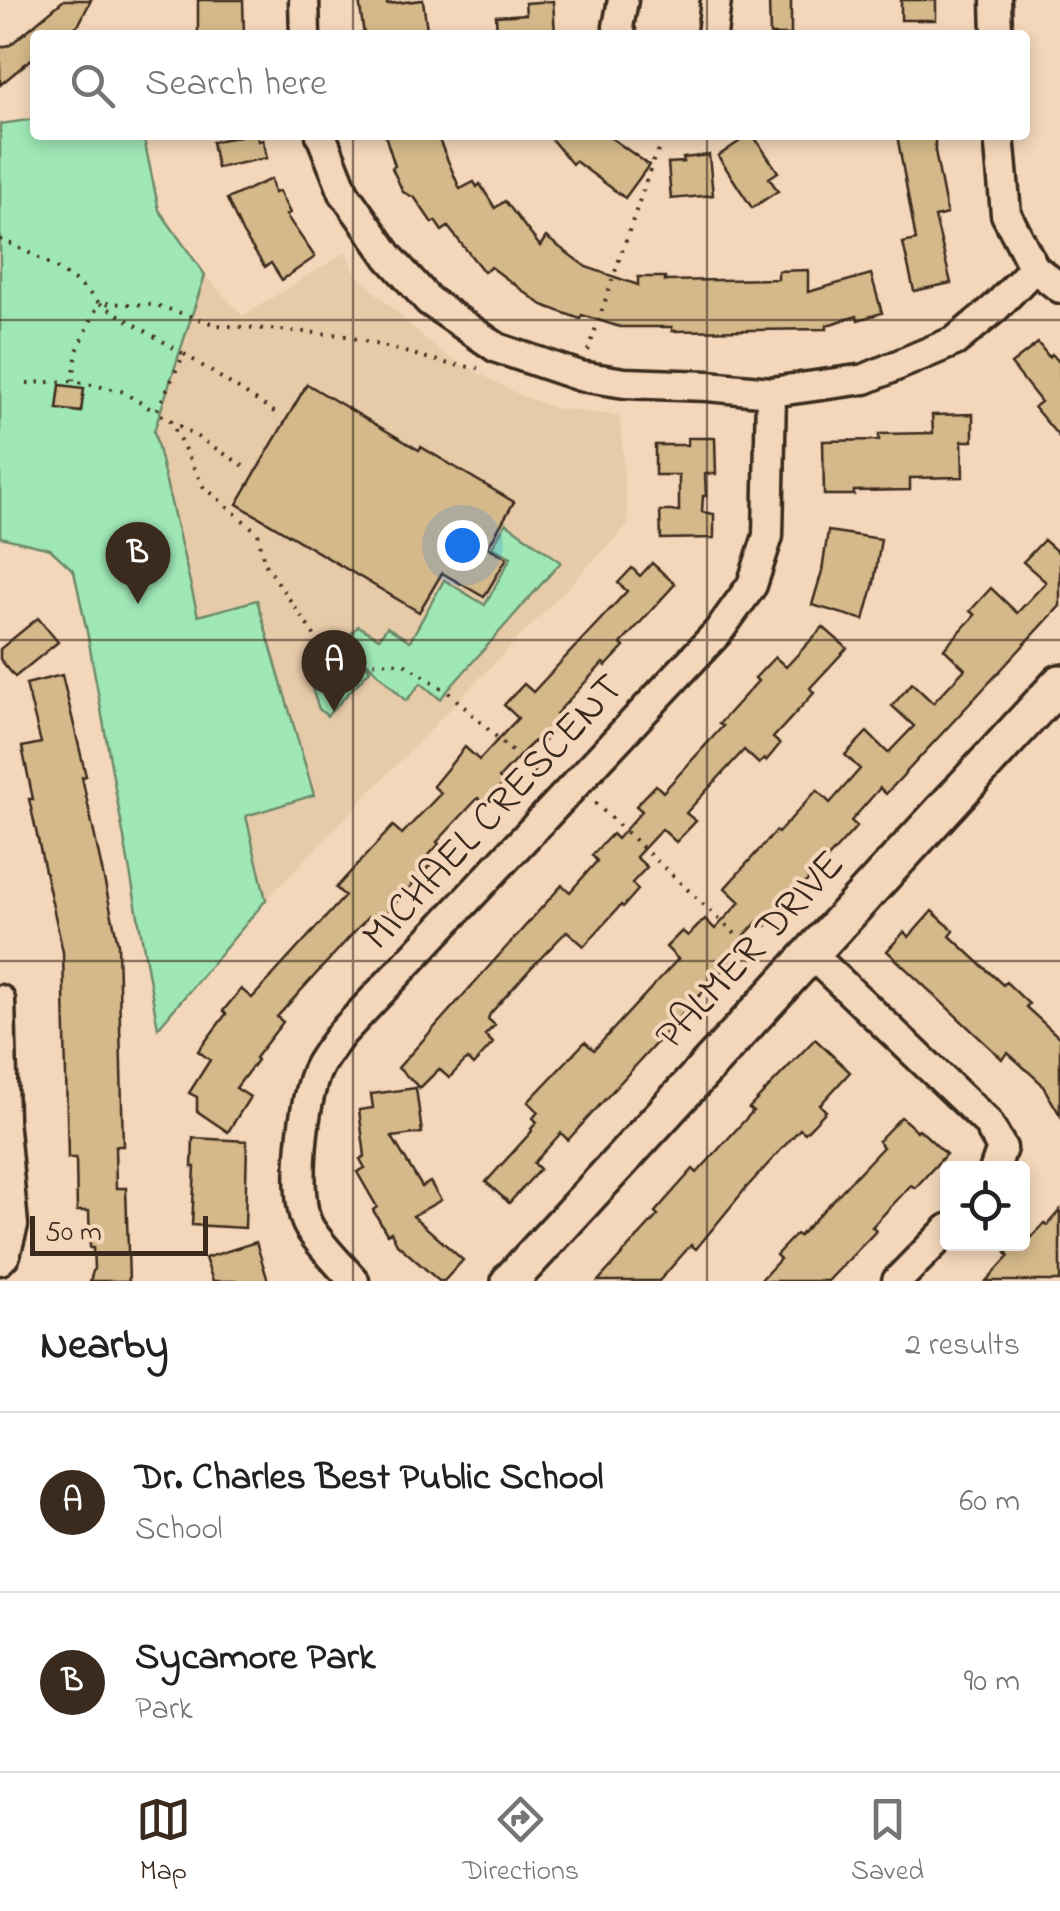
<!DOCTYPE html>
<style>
:root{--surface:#fff;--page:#f2f2f2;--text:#202124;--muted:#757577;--line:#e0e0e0;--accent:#3b2a1e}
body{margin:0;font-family:"Indie Flower",sans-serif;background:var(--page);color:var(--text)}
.controls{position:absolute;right:30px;bottom:30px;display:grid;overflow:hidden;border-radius:10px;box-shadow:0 5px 15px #0003}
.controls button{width:90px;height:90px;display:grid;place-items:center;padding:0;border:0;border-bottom:2px solid var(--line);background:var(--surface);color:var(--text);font:50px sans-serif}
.scale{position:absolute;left:30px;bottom:25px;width:178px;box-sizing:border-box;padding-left:10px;border:5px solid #3b2a1e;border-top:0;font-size:28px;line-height:35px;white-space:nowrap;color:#3b2a1e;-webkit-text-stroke:8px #f4d7ba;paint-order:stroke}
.you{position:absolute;left:462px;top:545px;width:35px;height:35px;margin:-25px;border:8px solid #fff;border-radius:50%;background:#1a73e8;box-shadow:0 0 0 15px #1a73e833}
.badge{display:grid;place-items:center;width:65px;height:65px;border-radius:50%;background:var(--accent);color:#fff;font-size:32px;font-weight:700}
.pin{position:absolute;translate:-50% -82px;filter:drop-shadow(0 2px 5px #0008)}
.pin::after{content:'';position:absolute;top:52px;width:35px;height:30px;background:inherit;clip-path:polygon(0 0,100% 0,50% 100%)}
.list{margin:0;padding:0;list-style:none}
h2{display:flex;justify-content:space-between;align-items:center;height:130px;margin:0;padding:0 40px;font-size:42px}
h2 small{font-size:32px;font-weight:400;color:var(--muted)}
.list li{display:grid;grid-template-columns:65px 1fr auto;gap:30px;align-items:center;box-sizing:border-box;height:180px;padding:0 40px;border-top:2px solid var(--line)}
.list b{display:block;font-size:38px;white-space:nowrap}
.list p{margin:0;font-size:32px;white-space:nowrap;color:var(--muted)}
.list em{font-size:32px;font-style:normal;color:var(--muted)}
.icon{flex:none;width:55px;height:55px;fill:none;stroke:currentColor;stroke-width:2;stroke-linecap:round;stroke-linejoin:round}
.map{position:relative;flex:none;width:1060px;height:1281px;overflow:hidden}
.search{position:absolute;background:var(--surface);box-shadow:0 5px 15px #0003;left:30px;right:30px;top:30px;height:110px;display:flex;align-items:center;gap:25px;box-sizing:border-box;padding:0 35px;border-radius:10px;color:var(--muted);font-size:38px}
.sheet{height:490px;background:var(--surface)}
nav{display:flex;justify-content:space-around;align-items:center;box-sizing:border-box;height:140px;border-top:2px solid var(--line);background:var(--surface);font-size:28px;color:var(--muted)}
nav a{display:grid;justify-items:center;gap:5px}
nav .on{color:var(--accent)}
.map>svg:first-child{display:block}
.built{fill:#e7cba9}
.green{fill:#9fe8b6;stroke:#6d896a;stroke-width:2.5}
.building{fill:#d5b98a;stroke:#3b2a1e;stroke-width:2.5}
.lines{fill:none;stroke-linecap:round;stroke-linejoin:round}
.minor-casing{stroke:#3b2a1e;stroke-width:35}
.tertiary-casing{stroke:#3b2a1e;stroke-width:42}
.path{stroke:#3b2a1e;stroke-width:4;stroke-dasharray:2.5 8;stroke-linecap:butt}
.minor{stroke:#f4d7ba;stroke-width:28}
.tertiary{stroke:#f4d7ba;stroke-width:35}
.grid{fill:none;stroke:#3b2a1e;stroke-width:2.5;stroke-opacity:0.55}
.labels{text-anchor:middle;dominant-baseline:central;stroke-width:8;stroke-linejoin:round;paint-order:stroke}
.street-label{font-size:42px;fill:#3b2a1e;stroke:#f4d7ba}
</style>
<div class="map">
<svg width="1060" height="1281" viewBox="0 0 1060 1281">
<rect width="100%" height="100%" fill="#f4d7ba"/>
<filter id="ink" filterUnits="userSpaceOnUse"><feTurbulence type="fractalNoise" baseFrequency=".01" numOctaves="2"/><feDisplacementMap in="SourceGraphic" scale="20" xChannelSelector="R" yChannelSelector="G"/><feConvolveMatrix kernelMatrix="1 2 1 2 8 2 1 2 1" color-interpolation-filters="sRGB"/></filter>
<g filter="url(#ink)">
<polygon class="built" points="346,252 356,274 440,352 518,394 555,408 620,416 628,525 266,900 154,431 205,275 243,316"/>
<g class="green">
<polygon points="35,119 35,135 143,135 159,210 205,275 154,431 198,616 257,600 314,795 246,816 266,900 158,1028 88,637 74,571 50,549 0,537 0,124"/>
<polygon points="506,523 561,562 440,699 421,683 406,701 357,653 370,670 327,716 319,709 309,680 358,626 379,638 387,627 410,641 444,580 485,605 511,557 492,547"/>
</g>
<g class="building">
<polygon points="64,0 91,0 79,24 65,35 35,35 35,56 0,85 0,47 10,45"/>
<polygon points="198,0 243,0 244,35 198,35"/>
<polygon points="359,0 387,0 387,4 423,0 427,30 387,35 364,35"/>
<polygon points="769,0 791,0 791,35 770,35"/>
<rect x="901" y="0" width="35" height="20"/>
<polygon points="553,1 555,35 497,35 496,16 526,14 525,3"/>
<polygon points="244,135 257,135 258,141 263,140 267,158 217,168 212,142"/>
<polygon points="385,135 437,135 460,189 474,182 477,187 480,184 495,208 505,201 540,246 546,237 586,267 638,285 638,277 665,277 665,281 778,279 778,271 808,270 808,292 871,274 882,313 858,320 857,316 827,325 827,329 672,331 672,327 620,327 582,315 580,319 542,305 491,267 484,272 448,227 442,231 435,221 432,223 415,198 403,192 392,168 395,166"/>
<polygon points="548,135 607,135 649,165 625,198 575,161 572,164"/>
<polygon points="749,135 753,135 778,172 769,178 778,191 752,208 718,156"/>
<polygon points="897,135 935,135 935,151 947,214 935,217 951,283 914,291 903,243 916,240"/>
<polygon points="709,155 713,195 671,199 668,163 684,162 683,158"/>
<polygon points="271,179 274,193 279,191 290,213 286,215 315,257 282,280 271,263 265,267 243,234 227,199"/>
<polygon points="1038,343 1049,357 1052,354 1060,363 1060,438 1034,407 1041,402 1011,364"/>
<polygon points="307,384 419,450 421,447 514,502 488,547 507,558 484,597 442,573 419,612 237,504"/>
<polygon points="60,385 84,388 81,412 57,409"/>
<polygon points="973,414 973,441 962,441 963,477 910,478 910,490 854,491 854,495 824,495 823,441 879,440 879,434 933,433 932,415"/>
<polygon points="688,438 715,438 716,474 705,474 706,496 703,496 702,512 714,514 714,538 661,539 660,511 679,511 679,475 655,475 655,445 688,445"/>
<polygon points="828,531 881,539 874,583 864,620 812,605 822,571"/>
<polygon points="1044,540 1060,554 1060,606 886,794 880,788 851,821 857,826 766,926 759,920 734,947 739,952 568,1140 561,1133 534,1163 540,1169 509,1203 486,1182 532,1131 531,1129 537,1122 533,1118 538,1112 528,1102 585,1042 594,1050 678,959 666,947 682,931 688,936 705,919 715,929 740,902 725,888 776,831 778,833 817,790 830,803 860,769 845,755 867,732 888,753 914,726 892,706 912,683 933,703 965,669 944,649 975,615 970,611 991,588 1017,613 1046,582 1023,562"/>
<polygon points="652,563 675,584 621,644 624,647 606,666 603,663 556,714 564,720 544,741 539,737 526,749 499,778 504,783 485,804 478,798 437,842 439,844 427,857 433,862 376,924 368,917 277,1017 283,1022 255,1058 257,1060 236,1088 250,1097 228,1132 197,1111 197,1097 189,1093 210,1060 198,1051 226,1014 223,1011 241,989 252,998 345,896 336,888 367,854 393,826 402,834 441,793 433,786 465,747 479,760 518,718 504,705 524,684 533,692 627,591 618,583 632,568 640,576"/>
<polygon points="38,618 58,642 15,677 0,659 0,649"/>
<polygon points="823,627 847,648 810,688 814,693 773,738 780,744 766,761 764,759 759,764 744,750 686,813 696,821 676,842 662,829 636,857 647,867 632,883 638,890 623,907 621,905 584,946 567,931 531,968 490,1014 488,1019 495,1025 485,1035 493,1043 473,1065 467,1059 449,1078 439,1069 420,1088 398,1068 562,885 570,892 597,861 592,855 612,834 617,839 642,811 636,806 656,785 663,792 723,726 719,724 758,681 755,678 775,657 786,667"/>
<polygon points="62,675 86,776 82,777 118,944 123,1146 115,1146 116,1188 126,1188 129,1281 90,1281 94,1268 93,1248 90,1248 89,1211 77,1211 76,1158 68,1158 63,952 29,799 33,799 22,747 41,743 26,684"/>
<polygon points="932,911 954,931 950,936 1003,985 1006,982 1029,1004 1026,1007 1060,1038 1060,1115 1041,1083 1008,1053 1002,1059 887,951 904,932 909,937"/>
<polygon points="815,1039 850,1072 820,1105 826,1111 805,1133 800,1129 746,1188 696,1249 691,1245 659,1281 598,1281 658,1215 655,1212 677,1187 693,1169 697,1173 753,1111 749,1108"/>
<polygon points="416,1088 422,1133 392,1137 422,1187 430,1182 441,1200 413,1216 463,1260 444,1281 439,1281 397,1244 391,1232 387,1234 373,1210 377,1207 357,1172 365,1168 360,1159 365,1156 359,1110 373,1108 371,1094"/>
<polygon points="901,1117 917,1131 919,1129 946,1154 915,1188 911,1185 872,1227 876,1231 828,1281 760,1281 780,1259 776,1255 796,1234 799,1236 883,1147 878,1141"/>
<polygon points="193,1138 247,1141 245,1228 192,1225 195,1167 192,1167"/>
<polygon points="1060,1210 1060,1281 986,1281 1009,1256 1006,1253 1015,1244 1022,1244 1022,1235 1026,1231 1032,1237 1044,1223 1047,1225"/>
<polygon points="256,1242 268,1281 213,1281 205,1258"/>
</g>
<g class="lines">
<g class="minor-casing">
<g id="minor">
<polyline points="304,0 305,35"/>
<polyline points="996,0 997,35"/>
<polyline points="621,35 618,27 623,0"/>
<polyline points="712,35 716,0"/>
<polyline points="321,135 344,193 389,257 429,301 497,348 580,376 625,383 708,386 771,392 865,379 955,341 995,308 1034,268"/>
<polyline points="999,135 1006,214 1034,268 1060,288"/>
<polyline points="810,953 987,1122 1002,1148 995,1168"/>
<polyline points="0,1000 3,1119 13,1225 5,1255 0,1260"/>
<path d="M 354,1281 C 341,1266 318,1243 309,1227 C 292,1199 303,1095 319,1066 C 325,1055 334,1044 341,1034 L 718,632 L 752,585 L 768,536 L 771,392"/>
<polyline points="897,1281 948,1229"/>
</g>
</g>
<g class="tertiary-casing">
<polyline id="tertiary" points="510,1281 1060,683"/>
</g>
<g class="path">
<path d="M 0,239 C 36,255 72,274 99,303 L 156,305 L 217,325 L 342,335 L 449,364 L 478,368"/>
<polyline points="588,351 653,161 666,135"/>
<polyline points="184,354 279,415"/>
<polyline points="73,381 77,351 99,303 184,354 156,412 170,420 203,486 258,533 264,562 329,657 351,662 404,663 448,692 545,782"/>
<polyline points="27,383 73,381 121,391 156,412"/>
<polyline points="170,420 249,469"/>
<polyline points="595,803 763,960"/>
</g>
<use href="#minor" class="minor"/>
<use href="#tertiary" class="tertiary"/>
</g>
</g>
<path class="grid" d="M 353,0 L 353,35M 707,0 L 707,35M 353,135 L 353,1281M 707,135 L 707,1281M 0,320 L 1060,320M 0,640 L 1060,640M 0,961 L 1060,961"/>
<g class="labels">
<g class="street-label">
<text transform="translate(494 813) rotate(-47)">MICHAEL CRESCENT</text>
<text transform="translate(751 951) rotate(-47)">PALMER DRIVE</text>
</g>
</g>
</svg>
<div class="controls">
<button><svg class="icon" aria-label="locate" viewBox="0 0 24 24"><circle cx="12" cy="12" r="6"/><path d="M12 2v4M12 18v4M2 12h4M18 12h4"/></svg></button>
</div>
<div class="scale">50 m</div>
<div class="you"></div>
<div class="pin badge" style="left:334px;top:712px">A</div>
<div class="pin badge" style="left:138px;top:604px">B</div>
<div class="search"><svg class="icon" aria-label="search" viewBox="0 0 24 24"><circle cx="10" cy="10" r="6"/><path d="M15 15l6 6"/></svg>Search here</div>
</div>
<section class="sheet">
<h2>Nearby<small>2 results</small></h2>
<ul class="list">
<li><span class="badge">A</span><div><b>Dr. Charles Best Public School</b><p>School</p></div><em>60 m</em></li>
<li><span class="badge">B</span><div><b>Sycamore Park</b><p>Park</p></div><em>90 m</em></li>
</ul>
</section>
<nav>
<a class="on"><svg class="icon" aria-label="map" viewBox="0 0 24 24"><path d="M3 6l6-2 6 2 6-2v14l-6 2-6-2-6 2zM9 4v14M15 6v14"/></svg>Map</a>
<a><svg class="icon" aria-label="directions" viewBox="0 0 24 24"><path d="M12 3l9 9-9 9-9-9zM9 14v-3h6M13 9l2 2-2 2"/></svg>Directions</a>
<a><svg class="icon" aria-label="saved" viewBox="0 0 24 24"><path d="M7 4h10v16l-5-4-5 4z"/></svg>Saved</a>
</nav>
